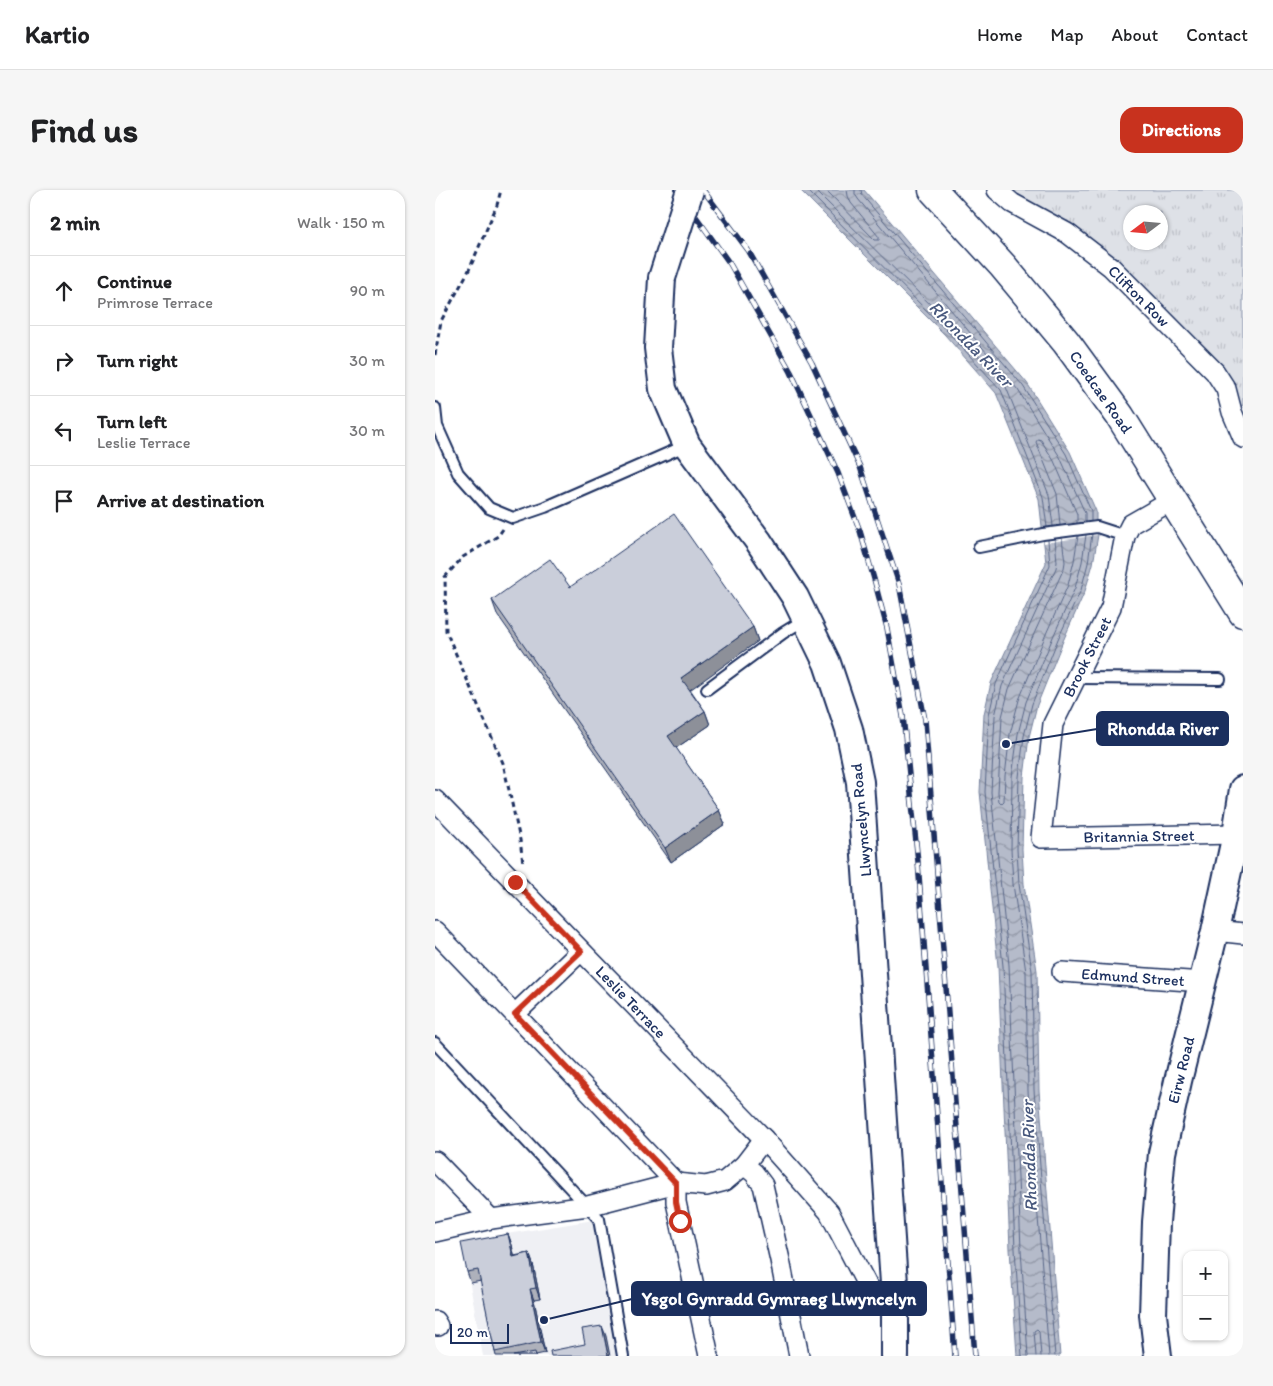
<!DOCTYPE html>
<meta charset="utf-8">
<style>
:root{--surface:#fff;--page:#f6f6f6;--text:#202124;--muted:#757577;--line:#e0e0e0;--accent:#c8321e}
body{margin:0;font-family:Itim,sans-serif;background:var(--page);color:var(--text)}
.controls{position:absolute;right:15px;bottom:15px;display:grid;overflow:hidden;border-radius:10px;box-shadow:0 1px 4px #0004}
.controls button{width:45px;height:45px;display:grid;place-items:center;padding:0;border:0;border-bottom:1px solid var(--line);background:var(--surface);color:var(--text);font:25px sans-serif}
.compass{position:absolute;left:688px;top:15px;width:45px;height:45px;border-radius:50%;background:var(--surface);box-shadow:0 1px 4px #0004;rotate:254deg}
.scale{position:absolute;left:15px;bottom:12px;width:59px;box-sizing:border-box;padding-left:5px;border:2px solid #1b2f5e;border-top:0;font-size:14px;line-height:18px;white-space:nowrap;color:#1b2f5e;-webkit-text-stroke:4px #fff;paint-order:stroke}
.stop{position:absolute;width:15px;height:15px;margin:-11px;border:4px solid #c8321e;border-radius:50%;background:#fff}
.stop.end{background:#c8321e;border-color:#fff;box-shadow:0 1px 5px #0008}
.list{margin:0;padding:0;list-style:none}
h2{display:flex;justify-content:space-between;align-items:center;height:65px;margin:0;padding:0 20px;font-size:21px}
h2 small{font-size:16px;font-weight:400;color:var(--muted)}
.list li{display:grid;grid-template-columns:32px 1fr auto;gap:15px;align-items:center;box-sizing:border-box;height:70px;padding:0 20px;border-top:1px solid var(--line)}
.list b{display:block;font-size:19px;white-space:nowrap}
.list p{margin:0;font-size:16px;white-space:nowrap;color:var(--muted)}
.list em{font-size:16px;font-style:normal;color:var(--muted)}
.icon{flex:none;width:28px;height:28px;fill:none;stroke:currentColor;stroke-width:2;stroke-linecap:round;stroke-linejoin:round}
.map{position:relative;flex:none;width:808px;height:1166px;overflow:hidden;border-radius:15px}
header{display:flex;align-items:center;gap:30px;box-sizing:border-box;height:70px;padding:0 25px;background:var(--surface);border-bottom:1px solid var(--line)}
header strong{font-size:24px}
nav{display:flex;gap:28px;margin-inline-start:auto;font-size:18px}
.intro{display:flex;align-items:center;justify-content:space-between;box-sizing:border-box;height:120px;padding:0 30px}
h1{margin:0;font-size:35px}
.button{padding:12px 22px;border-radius:15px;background:var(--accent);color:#fff;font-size:18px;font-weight:700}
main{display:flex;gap:30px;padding:0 30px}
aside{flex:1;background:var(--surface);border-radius:15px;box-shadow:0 1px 4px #0004}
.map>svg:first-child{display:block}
.built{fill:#eff0f4}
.grass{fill:url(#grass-tufts);stroke:#7c88a2;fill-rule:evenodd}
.water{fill:url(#water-waves);stroke:#77839f}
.pier{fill:#fff}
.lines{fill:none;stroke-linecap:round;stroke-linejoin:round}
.shore{stroke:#596789;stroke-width:1}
.service-casing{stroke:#1b2f5e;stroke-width:14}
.minor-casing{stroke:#1b2f5e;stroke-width:22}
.secondary-casing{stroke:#1b2f5e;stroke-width:30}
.primary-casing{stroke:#1b2f5e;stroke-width:31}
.path{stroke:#1b2f5e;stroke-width:3;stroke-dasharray:5 4;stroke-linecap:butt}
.service{stroke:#fff;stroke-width:10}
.minor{stroke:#fff;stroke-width:19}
.secondary{stroke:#fff;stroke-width:26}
.primary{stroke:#fff;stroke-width:28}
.rail-casing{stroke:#1b2f5e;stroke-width:5.5}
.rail{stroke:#fff;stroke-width:4;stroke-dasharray:11;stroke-linecap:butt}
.secondary-bridge-casing{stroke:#1b2f5e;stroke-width:30;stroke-linecap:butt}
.secondary-bridge{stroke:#fff;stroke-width:26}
.wall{fill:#aeb1bb;stroke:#1b2f5e}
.shaded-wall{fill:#8d9099;stroke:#1b2f5e}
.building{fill:#caceda;stroke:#1b2f5e}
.route{stroke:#c8321e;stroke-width:6}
.labels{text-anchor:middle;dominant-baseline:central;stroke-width:4;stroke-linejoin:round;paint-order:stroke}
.street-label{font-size:16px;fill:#1b2f5e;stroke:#fff}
.water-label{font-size:18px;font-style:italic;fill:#49597e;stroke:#fff}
.leader{fill:none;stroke:#1b2f5e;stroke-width:2}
.callout-dot{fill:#1b2f5e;stroke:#fff;stroke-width:2}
.callout{fill:#1b2f5e;stroke:#1b2f5e;stroke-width:2}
.callout-label{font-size:18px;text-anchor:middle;font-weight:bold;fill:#fff}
</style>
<header>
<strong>Kartio</strong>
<nav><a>Home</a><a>Map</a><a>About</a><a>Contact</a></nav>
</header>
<div class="intro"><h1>Find us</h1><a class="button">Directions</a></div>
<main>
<aside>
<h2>2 min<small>Walk · 150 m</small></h2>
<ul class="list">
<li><svg class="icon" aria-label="ahead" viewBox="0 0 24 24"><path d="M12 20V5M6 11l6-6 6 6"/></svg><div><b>Continue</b><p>Primrose Terrace</p></div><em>90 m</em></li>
<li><svg class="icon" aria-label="right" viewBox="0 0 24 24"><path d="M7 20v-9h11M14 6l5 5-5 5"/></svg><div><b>Turn right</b></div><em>30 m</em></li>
<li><svg class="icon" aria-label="left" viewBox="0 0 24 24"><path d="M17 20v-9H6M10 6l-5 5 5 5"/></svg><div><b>Turn left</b><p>Leslie Terrace</p></div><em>30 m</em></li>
<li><svg class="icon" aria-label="arrive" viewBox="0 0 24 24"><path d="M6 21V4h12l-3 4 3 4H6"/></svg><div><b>Arrive at destination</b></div></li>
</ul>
</aside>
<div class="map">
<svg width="808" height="1166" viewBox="0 0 808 1166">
<defs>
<pattern id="grass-tufts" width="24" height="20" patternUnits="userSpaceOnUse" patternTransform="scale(1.25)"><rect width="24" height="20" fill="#dee1e7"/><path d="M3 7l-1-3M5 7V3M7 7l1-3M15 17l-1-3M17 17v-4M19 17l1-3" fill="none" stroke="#bec1c9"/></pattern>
<pattern id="water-waves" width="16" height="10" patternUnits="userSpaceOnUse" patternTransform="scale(1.25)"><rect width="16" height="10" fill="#b5bbca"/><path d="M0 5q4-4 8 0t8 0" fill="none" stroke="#9298a7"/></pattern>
</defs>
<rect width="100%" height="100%" fill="#fff"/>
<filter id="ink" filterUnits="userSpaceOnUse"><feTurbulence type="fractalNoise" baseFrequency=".02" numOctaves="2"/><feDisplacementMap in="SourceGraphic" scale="10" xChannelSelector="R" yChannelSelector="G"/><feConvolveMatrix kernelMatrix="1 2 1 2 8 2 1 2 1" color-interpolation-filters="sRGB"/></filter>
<g filter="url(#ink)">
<polygon class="built" points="159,1030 182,1166 48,1166 27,1051"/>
<path class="grass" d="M 562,0 L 808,0 L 808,215 L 797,222 L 791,199 L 676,77 ZM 696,22 L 726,22 L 726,52 L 696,52 Z"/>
<polygon class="water" points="365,0 429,0 592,193 635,262 661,321 661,330 663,345 658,374 650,401 628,451 602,515 594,547 589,587 587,659 589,694 602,781 604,900 625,1166 582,1166 575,1059 563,776 545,602 549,524 556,493 611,373 604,309 561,203 510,145"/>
<polygon class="pier" points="661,330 663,345 609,353 607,337"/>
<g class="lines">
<g class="shore">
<polyline points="372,0 513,142 566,200 608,307 612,337"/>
<polyline points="380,0 518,137 571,197 614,305 618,336"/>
<polyline points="391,0 440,50 444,50 444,47 416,13 413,6 412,0"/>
<polyline points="420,0 420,4 423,9 583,200 625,267 650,323 650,332"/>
<polyline points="426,0 427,5 588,196 631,264 656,321 656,332"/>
<polyline points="625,335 622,304 601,252 603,249 606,250 619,271 642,324 642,333"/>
<polyline points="627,348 630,372 629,378 574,499 567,527 563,602 564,612 566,614 569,611 570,586 575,544 584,510 611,444 633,395 639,371 643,346"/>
<polyline points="587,1166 580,1059 568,776 550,602 554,525 561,494 615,375 613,350"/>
<polyline points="593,1166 586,1059 574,775 556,602 560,526 567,496 621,378 622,372 620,349"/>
<polyline points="601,1166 599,1141 602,1139 604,1141 606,1166"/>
<polyline points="614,1166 593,901 591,782 578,694 576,659 577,587 583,544 591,512 618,447 640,398 647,372 651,345"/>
<polyline points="620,1166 599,900 597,781 584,694 582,659 584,587 589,546 597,514 623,449 646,400 653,373 657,344"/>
</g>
<g class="service-casing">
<g id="service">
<polyline points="0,218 2,236 23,283 54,318 78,328 110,317 252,255"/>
<polyline points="544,357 608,344 662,337 690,346"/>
<polyline points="642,488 785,489"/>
<polyline points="272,499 348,443 369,430"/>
<polyline points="0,853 164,1029 188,1166"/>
</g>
</g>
<g class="minor-casing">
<g id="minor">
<polyline points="562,0 577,13 632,43 676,77 780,182 791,199 797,222 808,248"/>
<polyline points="738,310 696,334 690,346 676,417 618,534 606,648 801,644"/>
<polyline points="0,610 329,949 394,1022 431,1093 439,1104 460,1108"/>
<polyline points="0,741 241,993 241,1012 274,1166"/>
<polyline points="780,741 808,744"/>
<polyline points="627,782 768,792"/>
<polyline points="80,824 146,761"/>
<polyline points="0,971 56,1029"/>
<polyline points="309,975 319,983 328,995 345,1070 364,1166"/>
<polyline points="0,1042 56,1029 153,1016 241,993 271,996 290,991 309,975 329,949"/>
<polyline points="0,1131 3,1136"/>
</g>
</g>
<g class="secondary-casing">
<g id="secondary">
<polyline points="227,88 223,158 228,199 252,255 324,352 360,407 392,473 414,539 425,592 460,1108 460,1166"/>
<polyline points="723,1166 718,1125 721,1032 727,963 743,891 780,741 801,644 808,599"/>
</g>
</g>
<g class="primary-casing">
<polyline id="primary" points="498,0 568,76 631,152 685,226 808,423"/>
</g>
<g class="path">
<polyline points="0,165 6,131 34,80 62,15 66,0"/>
<polyline points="68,339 63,346 28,367 10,387 11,441 68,573 85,650 88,673"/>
</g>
<use href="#service" class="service"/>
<use href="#minor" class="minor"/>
<use href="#secondary" class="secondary"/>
<use href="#primary" class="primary"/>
<g class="rail-casing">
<g id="rail">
<polyline points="242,0 295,74 356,182 403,283 425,341 439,389 452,438 468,526 483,672 520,1166"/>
<polyline points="268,0 313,60 377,173 425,277 464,394 490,530 540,1166"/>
</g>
</g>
<use href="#rail" class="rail"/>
<g class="secondary-bridge-casing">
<polyline id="secondary-bridge" points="227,88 255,0"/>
</g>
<use href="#secondary-bridge" class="secondary-bridge"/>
</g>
<g class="wall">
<polygon points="135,397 318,437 323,451 255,499 270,521 275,535 241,558 284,620 290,634 236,672 62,424 57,410"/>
<polygon points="73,1044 77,1055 79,1066 94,1063 98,1074 105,1109 99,1110 110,1163 101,1165 102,1166 61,1166 60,1162 46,1091 36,1093 32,1082"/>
</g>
<g class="shaded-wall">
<polygon points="318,437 323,451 252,502 246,488"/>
<polygon points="270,521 275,535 238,560 233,546"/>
<polygon points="284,620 290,634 236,672 230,658"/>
<polygon points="73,1044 77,1055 82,1078 78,1067"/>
<polygon points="94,1063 98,1074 105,1109 101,1098"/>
<polygon points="95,1099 99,1110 110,1163 106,1152"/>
<polygon points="167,1136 171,1146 175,1166 173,1166"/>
</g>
<g class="building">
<polygon points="239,324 318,437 246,488 270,521 233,546 284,620 230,658 57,410 115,369 135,397"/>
<polygon points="73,1044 78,1067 94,1063 101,1098 95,1099 106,1152 60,1162 43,1080 32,1082 26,1053"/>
<polygon points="167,1136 173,1166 116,1166 115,1161 150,1154 147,1139"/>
<polygon points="100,1162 101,1166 78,1166"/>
</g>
</g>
<g class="lines" filter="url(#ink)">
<polyline class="route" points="80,692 146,761 80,824 241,993 241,1012 245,1031"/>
</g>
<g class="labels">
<g class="street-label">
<text transform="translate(704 106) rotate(45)">Clifton Row</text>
<text transform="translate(666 202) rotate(55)">Coedcae Road</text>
<text transform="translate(652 467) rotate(-63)">Brook Street</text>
<text transform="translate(426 630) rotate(-95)">Llwyncelyn Road</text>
<text transform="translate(704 646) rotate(-1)">Britannia Street</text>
<text transform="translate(698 787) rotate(4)">Edmund Street</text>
<text transform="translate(196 812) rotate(46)">Leslie Terrace</text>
<text transform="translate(746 880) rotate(-76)">Eirw Road</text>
</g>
<g class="water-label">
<text transform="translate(536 154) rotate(46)">Rhondda River</text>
<text transform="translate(594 966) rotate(-92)">Rhondda River</text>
</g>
</g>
<path class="leader" d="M571 554L662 539M109 1130L197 1109"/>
<g class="callout-dot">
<circle cx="571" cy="554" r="5"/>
<circle cx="109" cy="1130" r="5"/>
</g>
<g class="callout">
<rect x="662" y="522" width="131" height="33" rx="5"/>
<rect x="197" y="1092" width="294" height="33" rx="5"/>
</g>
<g class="callout-label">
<text x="728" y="545">Rhondda River</text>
<text x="344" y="1115">Ysgol Gynradd Gymraeg Llwyncelyn</text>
</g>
</svg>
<div class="controls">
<button>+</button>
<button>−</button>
</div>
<svg class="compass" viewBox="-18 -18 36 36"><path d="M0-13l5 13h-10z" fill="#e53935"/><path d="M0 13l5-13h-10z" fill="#757577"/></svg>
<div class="scale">20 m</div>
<div class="stop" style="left:245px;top:1031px"></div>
<div class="stop end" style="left:80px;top:692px"></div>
</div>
</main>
